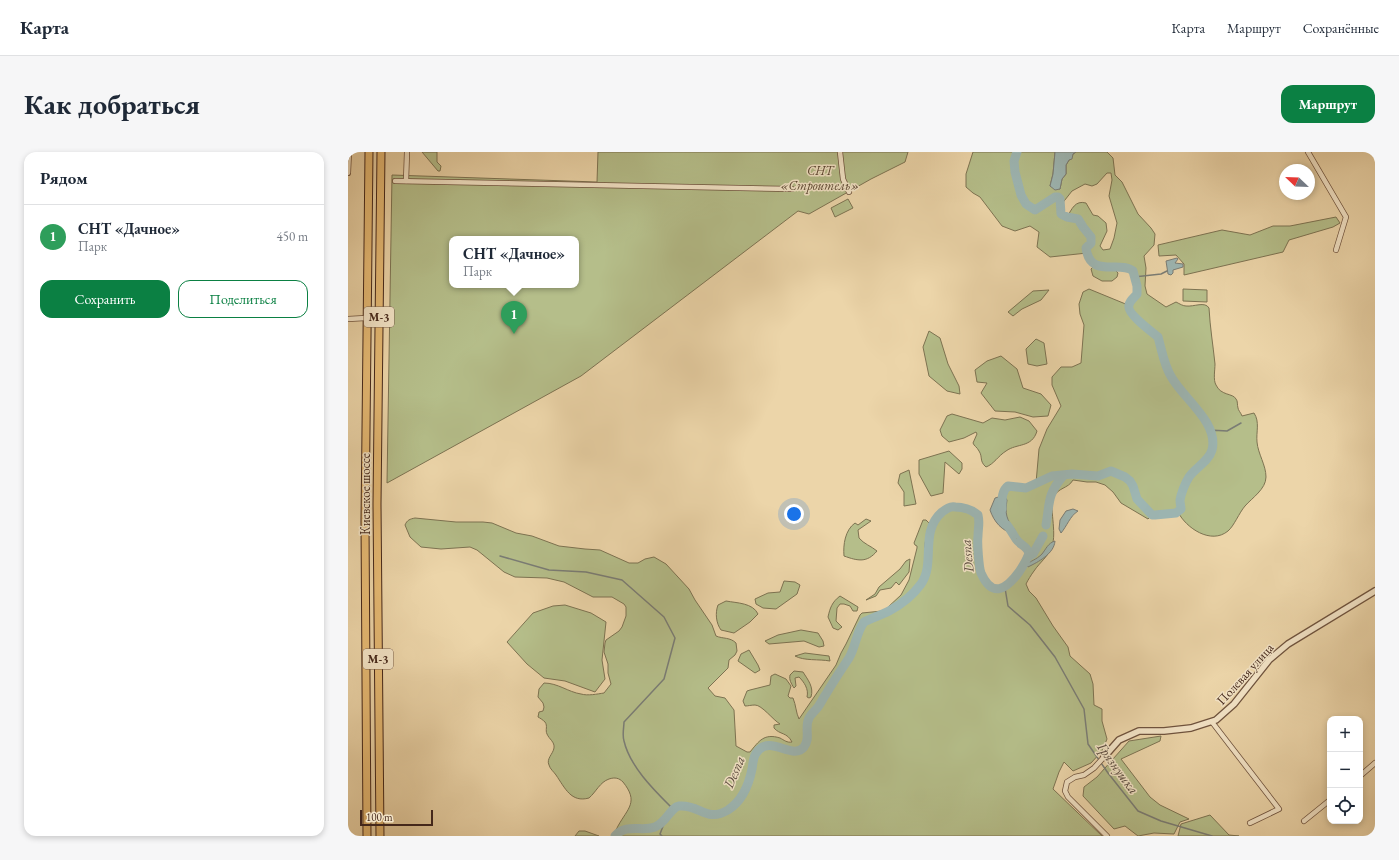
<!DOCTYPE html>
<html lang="ru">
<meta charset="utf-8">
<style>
:root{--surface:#fff;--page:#f6f6f7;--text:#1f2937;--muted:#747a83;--line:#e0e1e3;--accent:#0b8043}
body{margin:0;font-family:"EB Garamond",serif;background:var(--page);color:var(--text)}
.controls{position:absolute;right:12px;bottom:12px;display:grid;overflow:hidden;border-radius:8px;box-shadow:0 2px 6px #0003}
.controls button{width:36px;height:36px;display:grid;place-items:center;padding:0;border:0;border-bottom:1px solid var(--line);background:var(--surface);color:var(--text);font:20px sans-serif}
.compass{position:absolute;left:931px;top:12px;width:36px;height:36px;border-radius:50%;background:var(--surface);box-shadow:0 2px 6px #0003;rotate:293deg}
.scale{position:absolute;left:12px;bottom:10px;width:73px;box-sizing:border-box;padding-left:4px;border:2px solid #45281b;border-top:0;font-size:11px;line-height:14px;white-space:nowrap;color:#45281b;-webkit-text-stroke:3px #f3e4c7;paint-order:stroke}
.you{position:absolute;left:446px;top:362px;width:14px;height:14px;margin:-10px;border:3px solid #fff;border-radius:50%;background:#1a73e8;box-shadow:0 0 0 6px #1a73e833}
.badge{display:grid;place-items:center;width:26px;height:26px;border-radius:50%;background:var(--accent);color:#fff;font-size:13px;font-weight:700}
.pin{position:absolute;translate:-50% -33px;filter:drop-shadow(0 1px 2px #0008)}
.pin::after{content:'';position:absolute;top:21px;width:14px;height:12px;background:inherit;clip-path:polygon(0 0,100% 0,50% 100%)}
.popup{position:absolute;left:101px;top:84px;width:130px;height:52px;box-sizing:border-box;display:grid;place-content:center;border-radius:8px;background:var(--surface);filter:drop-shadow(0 1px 3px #0005);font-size:13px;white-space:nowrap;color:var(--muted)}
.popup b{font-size:15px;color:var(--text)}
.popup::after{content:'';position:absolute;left:50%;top:100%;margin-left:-8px;border:8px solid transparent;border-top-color:var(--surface)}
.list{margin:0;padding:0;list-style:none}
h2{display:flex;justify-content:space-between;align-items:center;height:52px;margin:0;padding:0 16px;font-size:17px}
h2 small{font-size:13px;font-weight:400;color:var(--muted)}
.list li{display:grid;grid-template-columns:26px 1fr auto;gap:12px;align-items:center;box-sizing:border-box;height:64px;padding:0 16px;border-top:1px solid var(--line)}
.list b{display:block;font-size:15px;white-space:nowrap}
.list p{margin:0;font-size:13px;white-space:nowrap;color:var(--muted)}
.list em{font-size:13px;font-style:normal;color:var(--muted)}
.actions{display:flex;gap:8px;padding:12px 16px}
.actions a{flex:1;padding:9px 0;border:1px solid var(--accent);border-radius:12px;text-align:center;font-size:14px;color:var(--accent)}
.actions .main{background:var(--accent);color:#fff}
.icon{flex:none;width:22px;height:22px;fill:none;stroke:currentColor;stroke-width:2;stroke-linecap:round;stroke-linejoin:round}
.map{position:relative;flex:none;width:1027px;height:684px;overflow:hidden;border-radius:12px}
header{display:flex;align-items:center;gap:24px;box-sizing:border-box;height:56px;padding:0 20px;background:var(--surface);border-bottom:1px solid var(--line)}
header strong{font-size:19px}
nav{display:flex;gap:22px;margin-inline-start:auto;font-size:14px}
.intro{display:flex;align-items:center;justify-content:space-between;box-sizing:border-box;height:96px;padding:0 24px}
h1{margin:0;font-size:28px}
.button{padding:10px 18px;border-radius:12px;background:var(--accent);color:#fff;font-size:14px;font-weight:700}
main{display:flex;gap:24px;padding:0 24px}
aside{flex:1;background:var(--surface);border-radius:12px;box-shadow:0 2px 6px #0003}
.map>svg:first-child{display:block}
.green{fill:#b5be8a;stroke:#7d7352;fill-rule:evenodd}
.water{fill:#9db6b3;stroke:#7a7d76}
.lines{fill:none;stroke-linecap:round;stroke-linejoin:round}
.stream{stroke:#7a7d76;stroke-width:1.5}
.river{stroke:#9db6b3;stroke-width:9}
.minor-casing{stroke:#6f533e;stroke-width:6}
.tertiary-casing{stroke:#6f533e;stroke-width:8}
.trunk-casing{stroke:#45281b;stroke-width:9}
.minor{stroke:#f3e4c7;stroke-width:4.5}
.tertiary{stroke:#f3e4c7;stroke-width:5.5}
.trunk{stroke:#e6ba74;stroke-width:7}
.labels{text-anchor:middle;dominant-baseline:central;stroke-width:3;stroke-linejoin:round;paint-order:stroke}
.shield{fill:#f3e4c7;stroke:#79604f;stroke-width:1}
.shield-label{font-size:12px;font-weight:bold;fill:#45281b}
.park-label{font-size:13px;font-style:italic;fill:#5b4631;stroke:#f3e4c7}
.street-label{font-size:13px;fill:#45281b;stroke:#f3e4c7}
.water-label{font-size:14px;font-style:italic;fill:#5b4c41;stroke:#f3e4c7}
</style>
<header>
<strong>Карта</strong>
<nav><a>Карта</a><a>Маршрут</a><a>Сохранённые</a></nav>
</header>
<div class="intro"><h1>Как добраться</h1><a class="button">Маршрут</a></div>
<main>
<aside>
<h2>Рядом<small></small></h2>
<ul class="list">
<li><span class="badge" style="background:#2e9e5b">1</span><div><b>СНТ «Дачное»</b><p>Парк</p></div><em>450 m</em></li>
</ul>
<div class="actions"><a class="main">Сохранить</a><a>Поделиться</a></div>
</aside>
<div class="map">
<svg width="1027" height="684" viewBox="0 0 1027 684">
<rect width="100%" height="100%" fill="#ecd5a9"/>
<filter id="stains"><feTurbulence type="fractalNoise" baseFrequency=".005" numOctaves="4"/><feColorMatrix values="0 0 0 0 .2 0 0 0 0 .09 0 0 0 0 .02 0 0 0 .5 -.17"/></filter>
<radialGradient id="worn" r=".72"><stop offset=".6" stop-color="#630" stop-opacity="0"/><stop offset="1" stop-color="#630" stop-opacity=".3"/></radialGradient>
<g class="green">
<polygon points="74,0 89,0 89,10 93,14 92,19 90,19"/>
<path d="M 250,0 L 560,0 L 557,10 L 523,27 L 461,62 L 450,59 L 233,224 L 39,331 L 44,23 L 249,30 ZM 104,87 L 228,87 L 228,133 L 104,133 Z"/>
<path d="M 625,0 L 707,0 L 705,22 L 702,34 L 712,37 L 714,27 L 718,22 L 718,13 L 725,2 L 728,0 L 759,0 L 765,6 L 767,23 L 774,30 L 790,62 L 803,76 L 807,82 L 806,93 L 796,104 L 798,116 L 797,134 L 799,142 L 818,155 L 828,150 C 832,152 835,154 838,154 C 846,155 857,149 861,156 C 862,175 865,193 867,212 C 867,218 865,228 868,233 C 873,244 885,241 888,247 C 890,249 889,253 890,256 C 890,258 893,261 894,264 L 906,261 C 912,270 908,280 909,290 C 910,302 918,313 918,325 C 918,337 904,346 897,354 C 891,361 886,374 880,379 C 863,393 838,376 830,360 L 825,362 L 804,363 L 800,367 L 773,351 L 765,340 L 757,333 L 748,330 L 739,330 L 725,328 C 720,337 710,335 705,346 C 701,353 709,381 704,394 C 700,405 692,410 686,419 C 683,423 680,428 678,432 L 681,439 L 688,446 L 705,474 L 720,495 L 722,504 L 742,522 L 745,532 L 746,553 L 754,557 L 754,569 L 759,587 L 754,599 L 743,611 L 725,619 L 716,610 L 711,620 L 705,637 L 754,684 L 267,684 L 270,681 L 268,678 L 270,674 C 280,656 291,650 275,630 C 271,626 267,625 261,627 C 252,630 248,640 241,646 C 223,651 217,636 208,623 C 206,620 202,617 201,613 C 198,607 205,602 206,596 C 207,590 201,587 199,582 C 197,578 200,574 197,570 C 195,568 192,566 190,565 L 191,560 L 195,559 L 196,555 L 195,551 L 190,545 L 191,537 L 196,531 C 210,531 220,540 233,542 C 240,544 249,542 256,541 L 263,532 L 260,521 L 260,512 L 256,500 L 257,491 L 258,488 L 271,479 L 274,475 L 278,464 L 278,455 L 276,452 L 264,445 L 245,445 L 216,430 L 199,426 L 167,425 L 156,420 L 129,398 L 122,395 L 93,397 L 73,395 L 62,385 L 57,373 C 59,368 62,367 67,366 L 108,370 L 135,370 L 144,371 L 168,381 L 184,384 L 211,394 L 237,397 L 252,398 L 281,411 L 290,411 L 297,407 L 306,405 L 318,412 L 341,437 L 347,448 L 364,473 L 368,484 C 375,487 382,485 388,491 L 389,499 L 387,503 L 381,508 L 380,516 L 360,536 L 367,544 L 377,546 L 386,558 L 388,594 L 399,600 L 402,600 C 411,589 416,581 432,586 C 436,588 439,591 444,590 C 439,580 432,583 426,576 L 426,573 L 432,572 C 425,568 414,553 407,553 C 403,553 400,554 397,554 L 395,549 L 399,539 L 402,538 L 422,533 L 423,524 L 427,522 L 438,527 L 443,534 L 440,544 L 442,546 L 445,546 C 448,553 448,561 451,567 L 488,513 L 493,501 L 498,492 L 512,463 L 514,461 L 534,459 L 539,456 L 553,443 L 561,428 L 569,396 L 569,394 L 567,393 L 566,391 L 575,368 L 578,368 L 582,372 C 579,384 573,398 579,410 C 580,402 579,394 581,386 C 583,370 594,353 612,355 C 618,356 627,359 630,364 C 633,370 630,376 630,382 C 629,396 630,422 640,432 C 644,436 648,438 654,436 C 660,435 664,430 668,425 C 673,418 679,410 681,401 L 678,395 L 668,387 L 666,382 L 654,367 L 654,345 L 656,338 L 660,334 L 678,336 L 688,331 L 691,297 L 699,277 L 713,254 L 704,233 L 704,225 L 713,215 L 724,215 L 733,211 L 736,173 L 732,162 L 731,152 L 735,140 L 741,137 L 780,153 L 789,142 C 788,92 759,134 739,101 L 702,105 L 689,95 L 691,80 L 682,74 L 667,79 L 654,74 L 632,45 L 625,41 L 618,35 L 618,22 ZM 759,21 L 763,21 L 764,28 L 761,44 L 769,71 L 766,86 L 762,97 L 755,98 L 752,94 L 759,79 L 758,71 L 750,64 L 745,63 L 738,51 C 727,48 724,57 719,65 L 713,62 L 713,53 L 724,39 L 737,32 L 744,34 L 749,32 Z"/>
<polygon points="500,47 505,56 487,65 483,56"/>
<polygon points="988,65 992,71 985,75 941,88 935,100 836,123 836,112 828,103 811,104 810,93 874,78 902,83 925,74 942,74"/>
<polygon points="746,114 758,118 766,117 770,121 769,125 764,129 754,129 745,124 743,117"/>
<polygon points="835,137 859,138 859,150 835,149"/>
<polygon points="701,138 693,148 674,157 665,164 660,160 685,139"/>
<polygon points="581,179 592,186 600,212 611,234 612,242 599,239 581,224 575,195"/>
<polygon points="688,187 696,191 699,212 689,214 680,212 678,197"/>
<polygon points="653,204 669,217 675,236 693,242 703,253 700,264 685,265 667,260 647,259 633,241 639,231 629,230 627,218 639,209"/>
<path d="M 604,262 L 635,271 L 644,266 L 657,268 L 672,265 L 681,269 L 689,279 C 684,296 669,291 658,299 C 650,304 646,312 638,315 C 631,309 635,305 631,299 C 629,295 626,294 625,291 L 629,282 L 628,280 L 616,286 L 601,290 L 594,284 L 592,278 L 599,264 Z"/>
<polygon points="601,299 614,311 614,317 611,322 597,310 595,341 583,344 571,322 571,308"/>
<polygon points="561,318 568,352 556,354 556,340 550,331 552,322"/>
<path d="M 518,367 L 523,369 L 510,378 L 511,386 C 516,392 523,394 529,399 C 519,411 510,409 496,404 C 495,393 497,378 507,371 L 510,373 Z"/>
<polygon points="562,407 561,420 551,433 548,430 543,436 532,438 528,444 518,448 527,442 531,435 552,417 558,409"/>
<polygon points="436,429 447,430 452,433 449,442 428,457 415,456 408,452 407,447 420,441 432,440"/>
<path d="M 492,444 L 510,455 L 509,459 L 505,459 L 502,454 L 496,452 L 492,452 L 489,456 L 488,469 L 494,475 L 490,478 L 485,476 L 480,465 C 482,456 484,450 492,444 Z"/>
<path d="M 378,449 C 389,451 405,451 410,462 L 402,470 L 386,481 L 373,478 C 368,471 367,461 370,453 Z"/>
<polygon points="217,453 243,461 258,470 254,508 257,527 247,540 217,529 196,526 179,512 159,490 185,461 205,454"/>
<polygon points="453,478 470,481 475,489 476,494 471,495 456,489 421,492 417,489 430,483"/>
<polygon points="401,498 410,513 412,518 407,521 390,509 393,502"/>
<path d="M 457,501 L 481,504 L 482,509 C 471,507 456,509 447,504 Z"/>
<path d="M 446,519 L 455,520 C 460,528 466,535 463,545 L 461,546 L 459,545 C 461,537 456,530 451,525 L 447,526 L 448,534 L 446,536 C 443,531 441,528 442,523 Z"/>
<polygon points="813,584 812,589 773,607 802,645 812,653 841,667 832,670 826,682 806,681 790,684 777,674 766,677 735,644 736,635 749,625 781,589"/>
<polygon points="862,663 881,683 891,684 830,684 833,672"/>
<polygon points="231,679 237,679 251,684 227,684"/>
</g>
<g class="water">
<polygon points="707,0 728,0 725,2 724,7 721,8 718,13 718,22 714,27 712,37 707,38 702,34 705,22"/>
<polygon points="829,106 830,107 827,111 835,112 835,115 825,118 825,121 823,123 820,122 818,109"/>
<path d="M 654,344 L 654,345 L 657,345 L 659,348 C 657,362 658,367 667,378 L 666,382 C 654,379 646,370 642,358 L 647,346 Z"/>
<path d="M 725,357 L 730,359 C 722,364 719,374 713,381 L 711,377 L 712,368 L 718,359 Z"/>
<path d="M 707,389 C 706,402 690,410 680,415 L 678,413 C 682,409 688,408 694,402 C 698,397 700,391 707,389 Z"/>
</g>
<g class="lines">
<g class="stream">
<polyline points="786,125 813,122 819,119"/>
<path d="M 861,278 C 868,279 873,278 879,279 L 893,271"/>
<path d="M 152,404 L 201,418 L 238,420 L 274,428 L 316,465 L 327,486 L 316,527 L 276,570 C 276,575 274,583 276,589 C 282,615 307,639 325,657"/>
<polyline points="657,436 660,454 682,473 707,505 736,557 740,592 760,621 790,659 813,669 864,684"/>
<polyline points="314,684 312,682 317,669"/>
</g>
<g class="river">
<path d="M 654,357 C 654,349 653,339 660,334 L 678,336 L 704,324 L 724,322 L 750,324 L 763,319 L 777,325 L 782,329 L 785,334 L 789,347 L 804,363 L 807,363 L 828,361 L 833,357 C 833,354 832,352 832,348 C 833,342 837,331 841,325 C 847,316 861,309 864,298 C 871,271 836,247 824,226 C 816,214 814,199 810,185 C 804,180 778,161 781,153 C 782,148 786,146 789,142 L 789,134 L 785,119 C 772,108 742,127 738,96 L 743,91 L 743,85 L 735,75 L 730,67 L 719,65 L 713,62 L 712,47 L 710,45 L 707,45 L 687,58 L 678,52 L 673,43 L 667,20 L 666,9 L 669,0"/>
<path d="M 698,373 C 702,350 699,343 715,324"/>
<polyline points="680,405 685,402 695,384"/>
<path d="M 267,684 C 278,671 294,680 307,675 C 318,671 323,655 331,654 C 352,652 358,671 380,658 C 394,649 401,632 404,617 C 405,612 405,604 409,600 C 422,582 445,609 456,595 C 463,586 456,576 461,566 C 463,562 467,559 470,555 C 473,551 475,546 478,542 C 485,530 493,518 501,506 C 508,494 508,481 516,470 C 524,466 533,463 541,459 C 554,452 565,443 573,432 C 588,411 571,380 594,360 C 598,357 602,354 607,355 C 616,355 623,357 630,363 C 632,371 630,376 630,384 C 629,391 631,416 633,421 C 644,446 658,438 671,420 C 675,414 679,408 681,401 C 679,394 672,393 668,387 C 665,382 662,377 659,373"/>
</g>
<g class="minor-casing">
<g id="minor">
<polyline points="492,0 495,27 501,40"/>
<polyline points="960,0 998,65 988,98"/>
<polyline points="0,21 1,0"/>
<polyline points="47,29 444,37"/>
<polyline points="58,29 59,0"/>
<polyline points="0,167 18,166"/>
<polyline points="864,570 931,657 902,671"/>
<polyline points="756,605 746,616 736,623 727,625 719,630 717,639 720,645 759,684"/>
<polyline points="1012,624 1027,611"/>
<polyline points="956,669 982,648"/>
</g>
</g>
<g class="tertiary-casing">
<polyline id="tertiary" points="756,605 771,588 791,579 816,579 843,576 868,568 886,552 921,508 940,492 1027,439"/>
</g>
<g class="trunk-casing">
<g id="trunk">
<polyline points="19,684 17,370 21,0"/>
<polyline points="32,684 29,352 33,0"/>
</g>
</g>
<use href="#minor" class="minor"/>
<use href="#tertiary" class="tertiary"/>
<use href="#trunk" class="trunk"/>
</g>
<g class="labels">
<g class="shield">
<rect x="16" y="155" width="30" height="20" rx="3"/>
<rect x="15" y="497" width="30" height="20" rx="3"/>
</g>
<g class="shield-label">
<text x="31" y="165">М-3</text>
<text x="30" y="507">М-3</text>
</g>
<g class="park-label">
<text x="472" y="18">СНТ<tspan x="472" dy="15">«Строитель»</tspan></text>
</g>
<g class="street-label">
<text transform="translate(17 342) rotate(-90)">Киевское шоссе</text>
<text transform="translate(897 522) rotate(-48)">Полевая улица</text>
</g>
<g class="water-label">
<text transform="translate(619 404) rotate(-96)">Desna</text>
<text transform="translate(770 616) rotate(54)">Грязнушка</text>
<text transform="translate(386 620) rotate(-67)">Desna</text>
</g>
</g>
<rect width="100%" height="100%" filter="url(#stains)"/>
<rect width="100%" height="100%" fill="url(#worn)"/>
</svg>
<div class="controls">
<button>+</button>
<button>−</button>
<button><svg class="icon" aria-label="locate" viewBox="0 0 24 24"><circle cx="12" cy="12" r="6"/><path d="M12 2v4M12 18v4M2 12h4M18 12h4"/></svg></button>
</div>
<svg class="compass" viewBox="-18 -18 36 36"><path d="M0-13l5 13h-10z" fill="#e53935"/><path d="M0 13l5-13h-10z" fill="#747a83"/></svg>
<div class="scale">100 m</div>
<div class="you"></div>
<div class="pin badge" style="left:166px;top:182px;background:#2e9e5b">1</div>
<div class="popup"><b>СНТ «Дачное»</b>Парк</div>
</div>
</main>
